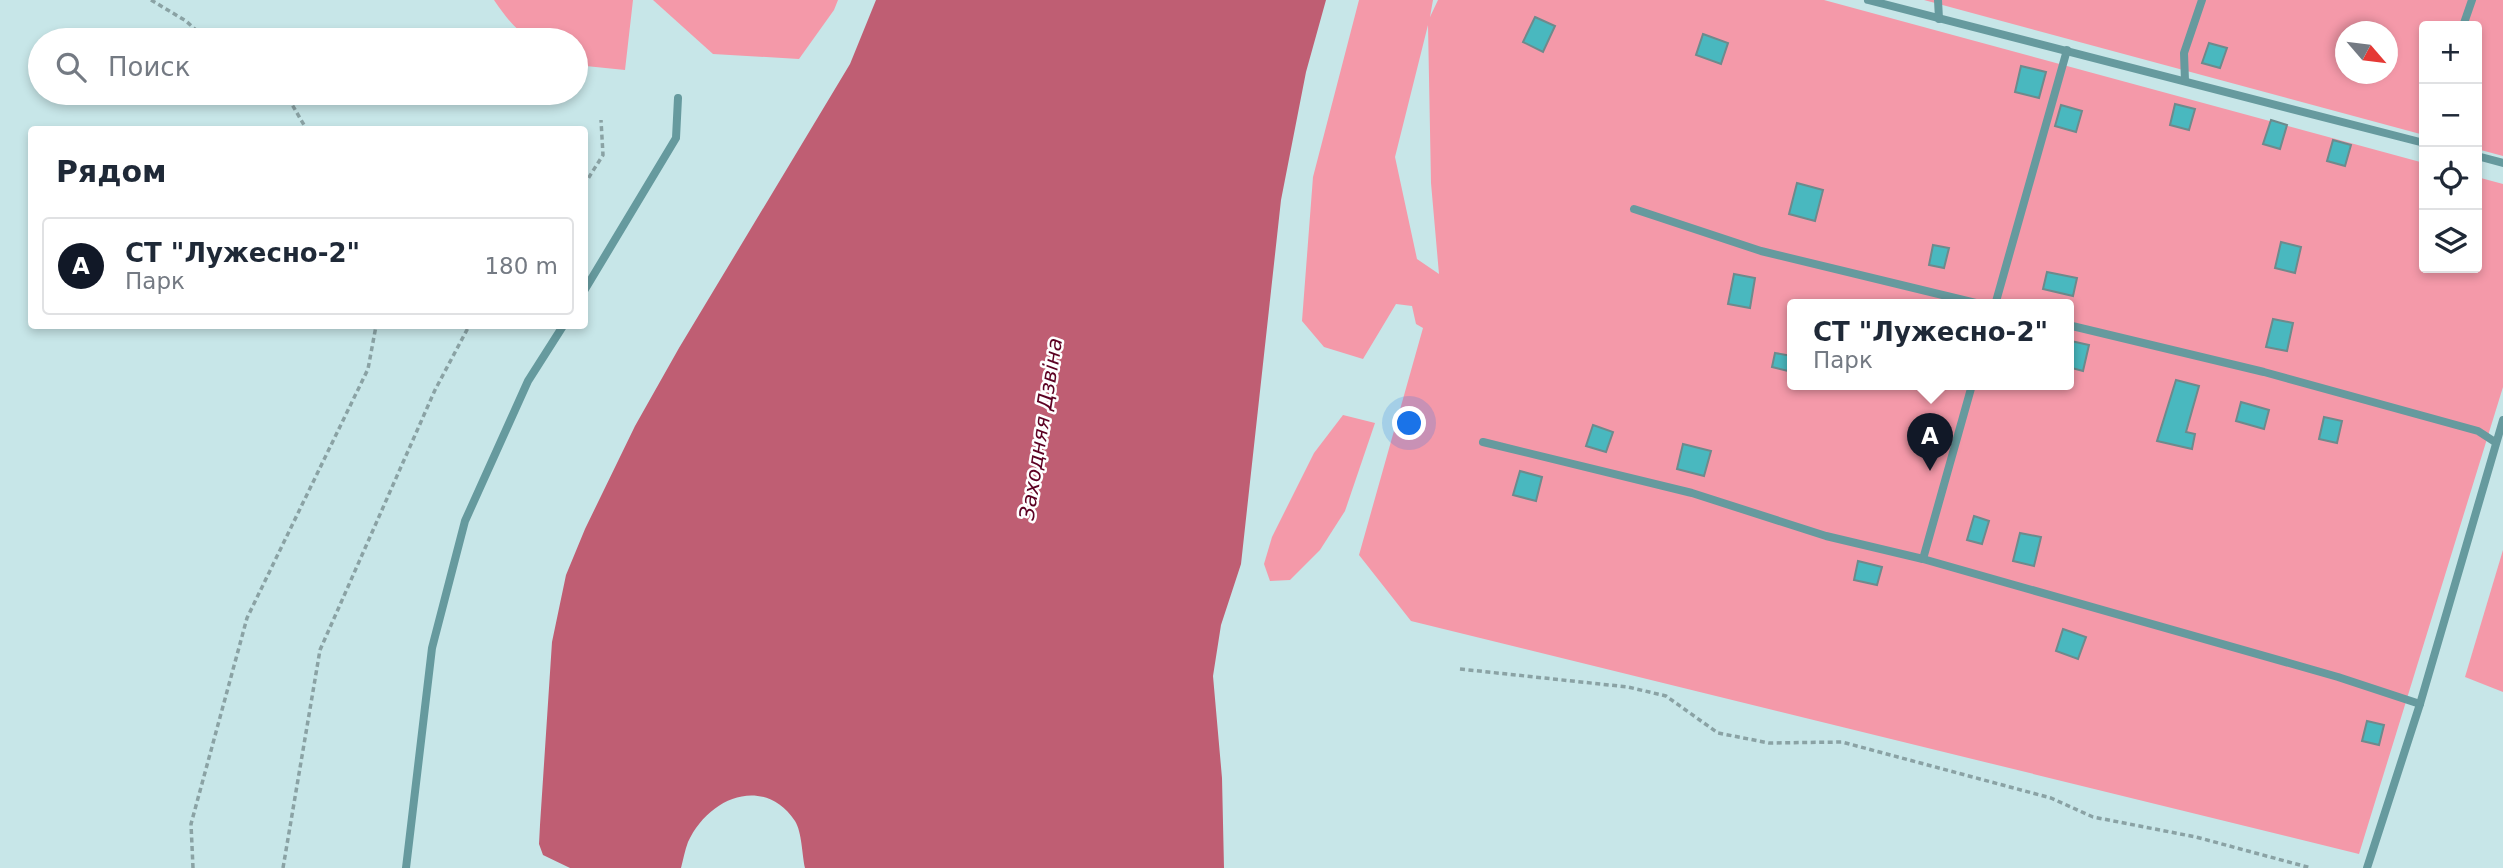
<!DOCTYPE html>
<html lang="ru">
<meta charset="utf-8">
<style>
:root{--surface:#fff;--page:#f6f6f7;--text:#1f2937;--muted:#747a83;--line:#e0e1e3;--accent:#111827}
body{margin:0;font-family:"DejaVu Sans",sans-serif;background:var(--page);color:var(--text)}
.controls{position:absolute;right:21px;top:21px;display:grid;overflow:hidden;border-radius:7px;box-shadow:0 4px 10px #0003}
.controls button{width:63px;height:63px;display:grid;place-items:center;padding:0;border:0;border-bottom:2px solid var(--line);background:var(--surface);color:var(--text);font:35px sans-serif}
.compass{position:absolute;left:2335px;top:21px;width:63px;height:63px;border-radius:50%;background:var(--surface);box-shadow:0 4px 10px #0003;rotate:118deg}
.you{position:absolute;left:1410px;top:424px;width:24px;height:24px;margin:-18px;border:5px solid #fff;border-radius:50%;background:#1a73e8;box-shadow:0 0 0 10px #1a73e833}
.badge{display:grid;place-items:center;width:46px;height:46px;border-radius:50%;background:var(--accent);color:#fff;font-size:23px;font-weight:700}
.pin{position:absolute;translate:-50% -58px;filter:drop-shadow(0 2px 4px #0008)}
.pin::after{content:'';position:absolute;top:37px;width:24px;height:21px;background:inherit;clip-path:polygon(0 0,100% 0,50% 100%)}
.popup{position:absolute;left:1787px;top:299px;width:287px;height:91px;box-sizing:border-box;display:grid;place-content:center;border-radius:7px;background:var(--surface);filter:drop-shadow(0 2px 5px #0005);font-size:23px;white-space:nowrap;color:var(--muted)}
.popup b{font-size:26px;color:var(--text)}
.popup::after{content:'';position:absolute;left:50%;top:100%;margin-left:-14px;border:14px solid transparent;border-top-color:var(--surface)}
.list{margin:0;padding:0;list-style:none}
h2{display:flex;justify-content:space-between;align-items:center;height:91px;margin:0;padding:0 28px;font-size:30px}
h2 small{font-size:23px;font-weight:400;color:var(--muted)}
.list li{display:grid;grid-template-columns:46px 1fr auto;gap:21px;align-items:center;box-sizing:border-box;height:98px;margin:0 14px 14px;padding:0 14px;border:2px solid var(--line);border-radius:7px}
.list b{display:block;font-size:26px;white-space:nowrap}
.list p{margin:0;font-size:23px;white-space:nowrap;color:var(--muted)}
.list em{font-size:23px;font-style:normal;color:var(--muted)}
.icon{flex:none;width:38px;height:38px;fill:none;stroke:currentColor;stroke-width:2;stroke-linecap:round;stroke-linejoin:round}
.map{position:relative;flex:none;width:2503px;height:868px;overflow:hidden}
.search{position:absolute;background:var(--surface);box-shadow:0 4px 10px #0003;left:28px;top:28px;width:560px;height:77px;display:flex;align-items:center;gap:18px;box-sizing:border-box;padding:0 24px;border-radius:38px;color:var(--muted);font-size:26px}
.panel{position:absolute;background:var(--surface);box-shadow:0 4px 10px #0003;left:28px;top:126px;width:560px;height:203px;border-radius:7px}
.map>svg:first-child{display:block}
.green{fill:#f499a9;fill-rule:evenodd}
.water{fill:#bf5e73}
.building{fill:#49b8bf;stroke:#6d8a8c;stroke-width:2}
.lines{fill:none;stroke-linecap:round;stroke-linejoin:round}
.path{stroke:#8aa2a4;stroke-width:3.5;stroke-dasharray:5 3.5;stroke-linecap:butt}
.lane{stroke:#669a9e;stroke-width:8}
.labels{text-anchor:middle;dominant-baseline:central;stroke-width:5;stroke-linejoin:round;paint-order:stroke}
.water-label{font-size:21px;font-style:italic;fill:#5c0022;stroke:#fff}
</style>
<div class="map">
<svg width="2503" height="868" viewBox="0 0 2503 868">
<rect width="100%" height="100%" fill="#c7e6e8"/>
<g class="green">
<path d="M 494,0 L 633,0 L 625,70 L 576,65 L 576,40 C 528,40 522,41 494,0 Z"/>
<polygon points="653,0 838,0 834,10 799,59 713,54"/>
<path d="M 1359,0 L 1433,0 L 1430,17 L 1438,0 L 1824,0 L 2424,163 L 2424,268 L 2477,268 L 2477,177 L 2503,184 L 2503,387 L 2359,854 L 1411,621 L 1359,555 L 1423,328 L 1416,324 L 1412,306 L 1396,304 L 1363,359 L 1324,347 L 1302,321 L 1313,177 ZM 1428,25 L 1431,183 L 1439,274 L 1417,259 L 1395,157 ZM 1792,305 L 2068,305 L 2068,385 L 1792,385 Z"/>
<path d="M 1924,0 L 2503,0 L 2503,156 L 2477,149 L 2477,26 L 2424,26 L 2424,135 ZM 2346,32 L 2388,32 L 2388,74 L 2346,74 Z"/>
<polygon points="1343,415 1375,423 1345,511 1320,550 1290,580 1270,581 1264,564 1272,537 1314,453"/>
<polygon points="2503,550 2503,692 2465,677"/>
</g>
<path class="water" d="M 876,0 L 1326,0 L 1306,72 L 1281,200 L 1241,564 L 1221,625 L 1213,676 L 1222,778 L 1224,868 L 805,868 C 802,855 802,832 795,821 C 763,774 708,798 688,842 C 685,850 683,860 681,868 L 570,868 L 543,855 L 539,844 L 540,825 L 552,642 L 566,575 L 585,529 L 635,426 L 679,348 L 850,64 Z"/>
<g class="building">
<polygon points="1535,17 1555,26 1543,52 1523,42"/>
<polygon points="1703,34 1728,43 1721,64 1696,55"/>
<polygon points="2209,43 2227,48 2220,68 2202,63"/>
<polygon points="2021,66 2046,72 2039,98 2015,92"/>
<polygon points="2175,104 2195,109 2189,130 2170,125"/>
<polygon points="2061,105 2082,111 2076,132 2055,126"/>
<polygon points="2271,120 2287,125 2280,149 2263,144"/>
<polygon points="2333,140 2351,145 2345,166 2327,161"/>
<polygon points="1797,183 1823,190 1815,221 1789,214"/>
<polygon points="2281,242 2301,247 2295,273 2275,268"/>
<polygon points="1933,245 1949,248 1944,268 1929,265"/>
<polygon points="2047,272 2077,278 2073,296 2043,289"/>
<polygon points="1734,274 1755,278 1750,308 1728,304"/>
<polygon points="2273,319 2293,323 2287,351 2266,347"/>
<polygon points="2071,341 2089,345 2083,371 2068,367"/>
<polygon points="1775,353 1792,356 1792,372 1772,367"/>
<polygon points="2176,380 2199,386 2186,432 2195,434 2192,449 2157,441"/>
<polygon points="2241,402 2269,410 2264,429 2236,421"/>
<polygon points="2324,417 2342,421 2337,443 2319,439"/>
<polygon points="1593,425 1613,432 1606,452 1586,446"/>
<polygon points="1683,444 1711,451 1704,476 1677,469"/>
<polygon points="1520,471 1542,477 1536,501 1513,495"/>
<polygon points="1974,516 1989,521 1982,544 1967,540"/>
<polygon points="2020,533 2041,537 2034,566 2013,561"/>
<polygon points="1858,561 1882,567 1877,585 1854,580"/>
<polygon points="2063,629 2086,637 2078,659 2056,651"/>
<polygon points="2367,721 2384,725 2379,745 2362,741"/>
</g>
<g class="lines">
<g class="path">
<polyline points="151,0 186,21 207,40"/>
<polyline points="282,93 287,96 307,130"/>
<polyline points="584,185 603,155 601,120"/>
<polyline points="1460,669 1628,687 1666,696 1718,733 1769,743 1842,742 2051,798 2093,817 2196,837 2311,868"/>
<polyline points="193,868 191,824 247,618 368,369 376,326"/>
<polyline points="283,868 320,650 435,390 469,326"/>
</g>
<g class="lane">
<polyline points="1868,0 2424,143"/>
<polyline points="1938,0 1939,19"/>
<polyline points="2463,26 2472,0"/>
<polyline points="2185,81 2184,53 2202,0"/>
<polyline points="2477,156 2503,163"/>
<polyline points="1634,209 1761,251 1984,305"/>
<polyline points="584,291 676,138 678,98"/>
<polyline points="1995,305 2067,50"/>
<polyline points="2068,325 2264,372 2478,431 2495,442"/>
<polyline points="1483,442 1692,493 1826,536 1923,559 2338,677 2420,704"/>
<polyline points="1923,559 1972,385"/>
<polyline points="406,868 432,648 465,521 528,381 563,326"/>
<polyline points="2367,868 2420,704 2503,420"/>
</g>
</g>
<g class="labels">
<g class="water-label">
<text transform="translate(1041 429) rotate(-81)">Заходняя Дзвіна</text>
</g>
</g>
</svg>
<div class="controls">
<button>+</button>
<button>−</button>
<button><svg class="icon" aria-label="locate" viewBox="0 0 24 24"><circle cx="12" cy="12" r="6"/><path d="M12 2v4M12 18v4M2 12h4M18 12h4"/></svg></button>
<button><svg class="icon" aria-label="layers" viewBox="0 0 24 24"><path d="M12 4l9 5-9 5-9-5zM3 14l9 5 9-5"/></svg></button>
</div>
<svg class="compass" viewBox="-18 -18 36 36"><path d="M0-13l5 13h-10z" fill="#e53935"/><path d="M0 13l5-13h-10z" fill="#747a83"/></svg>
<div class="you"></div>
<div class="pin badge" style="left:1930px;top:471px">A</div>
<div class="popup"><b>СТ &quot;Лужесно-2&quot;</b>Парк</div>
<div class="search"><svg class="icon" aria-label="search" viewBox="0 0 24 24"><circle cx="10" cy="10" r="6"/><path d="M15 15l6 6"/></svg>Поиск</div>
<section class="panel">
<h2>Рядом<small></small></h2>
<ul class="list">
<li><span class="badge">A</span><div><b>СТ &quot;Лужесно-2&quot;</b><p>Парк</p></div><em>180 m</em></li>
</ul>
</section>
</div>
